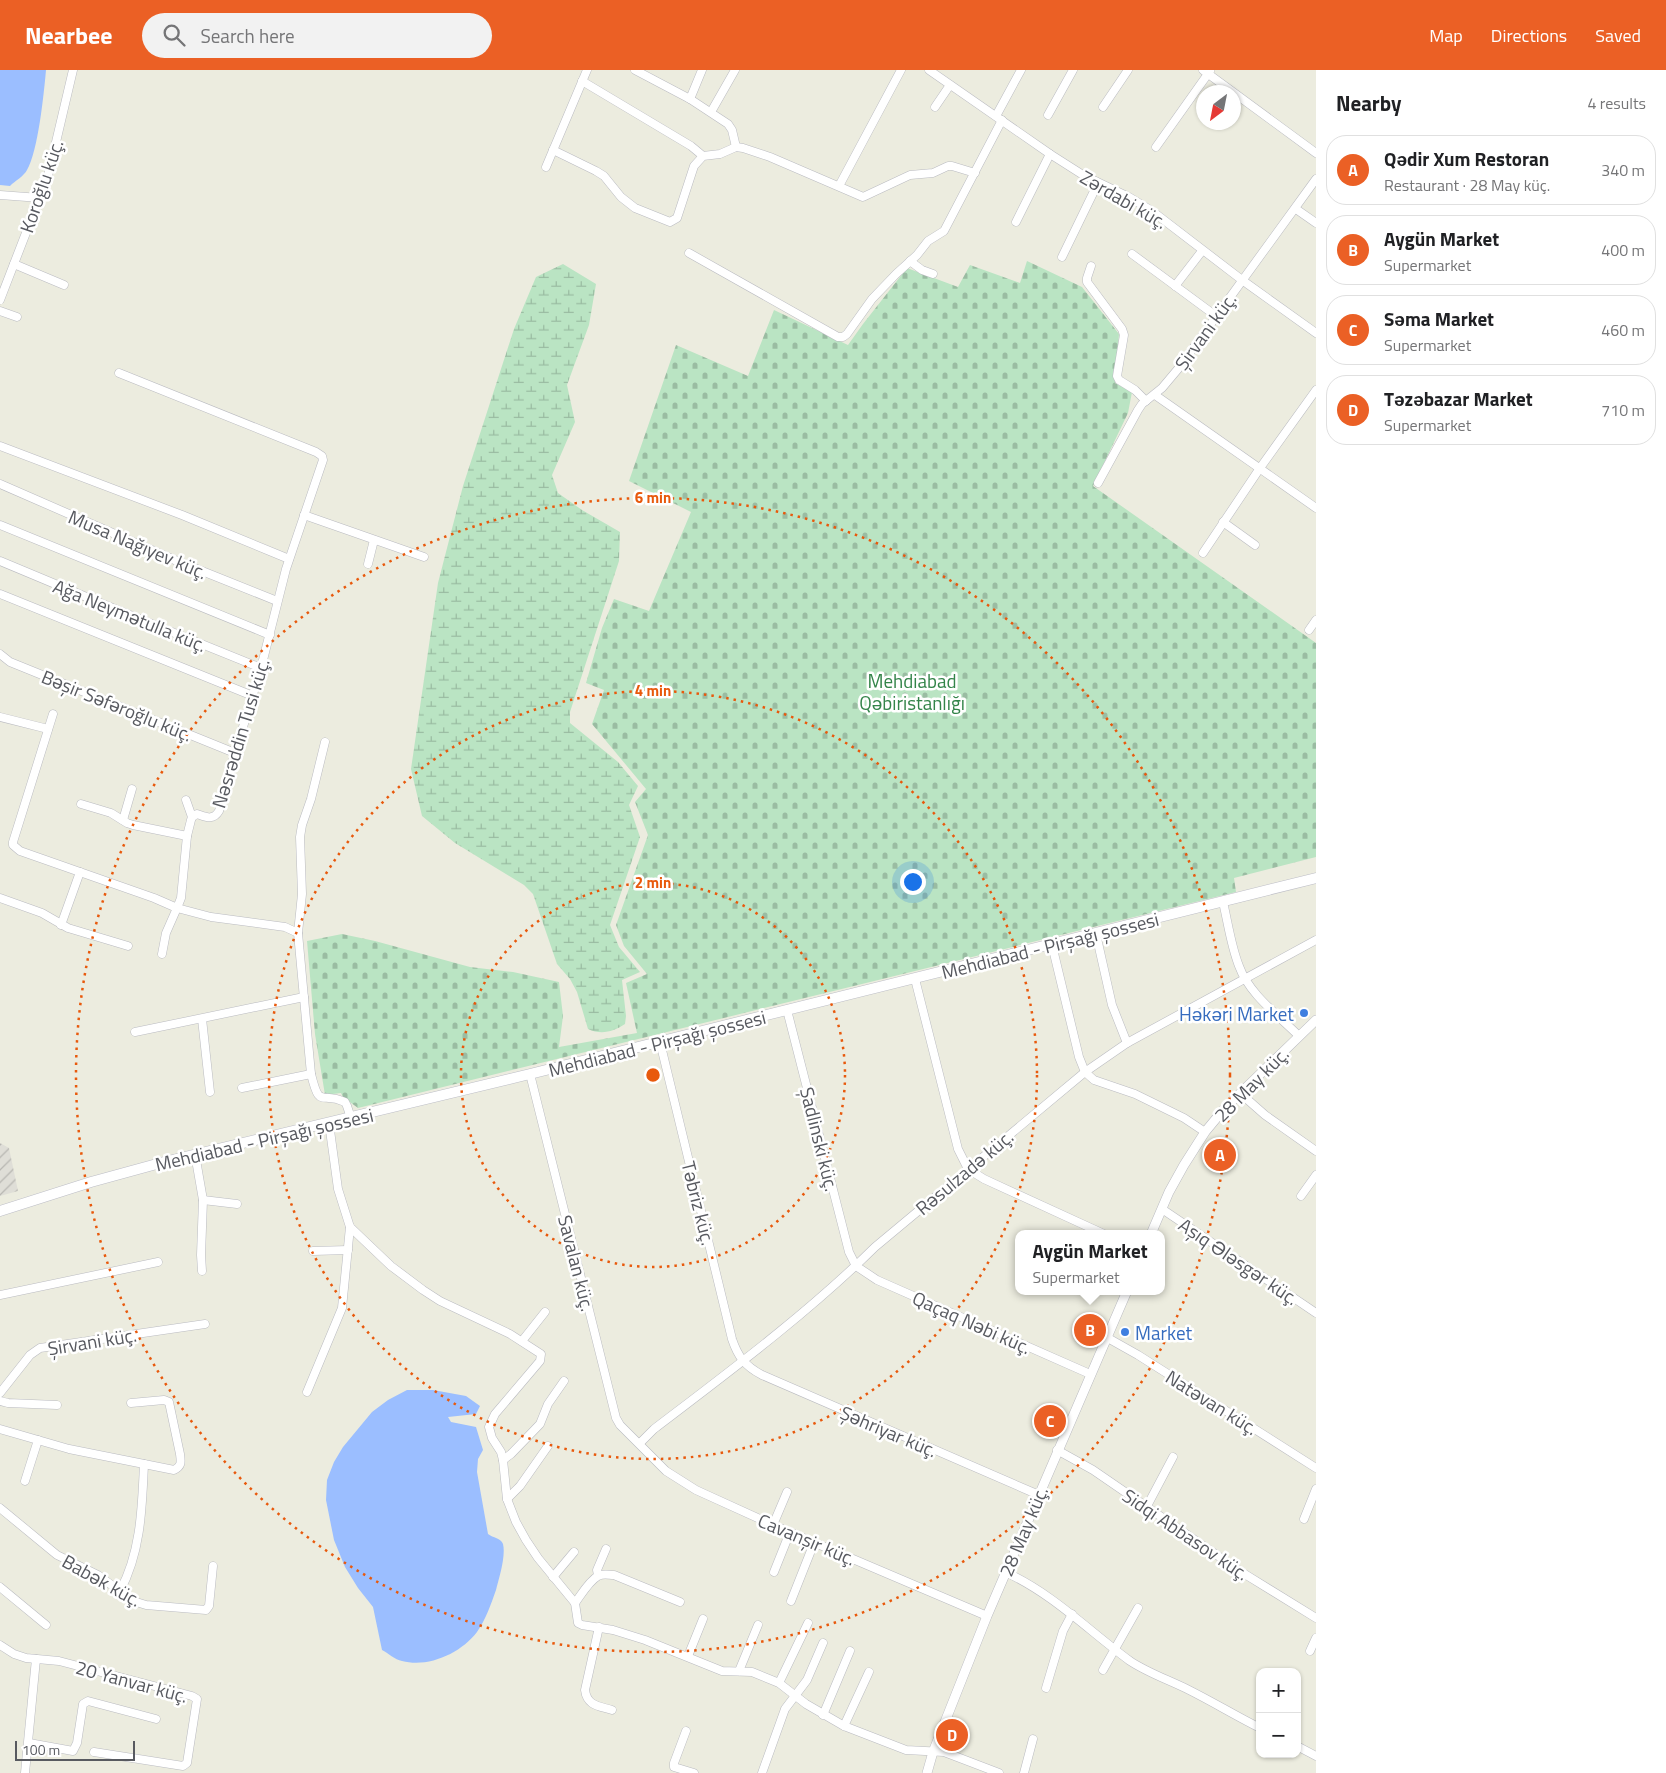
<!DOCTYPE html>
<meta charset="utf-8">
<style>
:root{--surface:#fff;--page:#f2f2f2;--text:#202124;--muted:#757577;--line:#e0e0e0;--accent:#eb6025}
body{margin:0;font-family:"Titillium Web",sans-serif;background:var(--page);color:var(--text)}
.controls{position:absolute;right:15px;bottom:15px;display:grid;overflow:hidden;border-radius:10px;box-shadow:0 1px 4px #0004}
.controls button{width:45px;height:45px;display:grid;place-items:center;padding:0;border:0;border-bottom:1px solid var(--line);background:var(--surface);color:var(--text);font:25px sans-serif}
.compass{position:absolute;left:1196px;top:15px;width:45px;height:45px;border-radius:50%;background:var(--surface);box-shadow:0 1px 4px #0004;rotate:212deg}
.scale{position:absolute;left:15px;bottom:12px;width:120px;box-sizing:border-box;padding-left:5px;border:2px solid #585a60;border-top:0;font-size:14px;line-height:18px;white-space:nowrap;color:#585a60;-webkit-text-stroke:4px #fff;paint-order:stroke}
.you{position:absolute;left:912px;top:811px;width:18px;height:18px;margin:-12px;border:4px solid #fff;border-radius:50%;background:#1a73e8;box-shadow:0 0 0 8px #1a73e833}
.badge{display:grid;place-items:center;width:32px;height:32px;border-radius:50%;background:var(--accent);color:#fff;font-size:16px;font-weight:700}
.pin{position:absolute;translate:-50% -50%;border:2px solid #fff;box-shadow:0 1px 5px #0006}
.popup{position:absolute;left:1015px;top:1160px;width:150px;height:65px;box-sizing:border-box;display:grid;place-content:center;border-radius:10px;background:var(--surface);filter:drop-shadow(0 1px 4px #0005);font-size:16px;white-space:nowrap;color:var(--muted)}
.popup b{font-size:19px;color:var(--text)}
.popup::after{content:'';position:absolute;left:50%;top:100%;margin-left:-10px;border:10px solid transparent;border-top-color:var(--surface)}
.list{margin:0;padding:0;list-style:none}
h2{display:flex;justify-content:space-between;align-items:center;height:65px;margin:0;padding:0 20px;font-size:21px}
h2 small{font-size:16px;font-weight:400;color:var(--muted)}
.list li{display:grid;grid-template-columns:32px 1fr auto;gap:15px;align-items:center;box-sizing:border-box;height:70px;margin:0 10px 10px;padding:0 10px;border:1px solid var(--line);border-radius:20px}
.list b{display:block;font-size:19px;white-space:nowrap}
.list p{margin:0;font-size:16px;white-space:nowrap;color:var(--muted)}
.list em{font-size:16px;font-style:normal;color:var(--muted)}
.icon{flex:none;width:28px;height:28px;fill:none;stroke:currentColor;stroke-width:2;stroke-linecap:round;stroke-linejoin:round}
.map{position:relative;flex:none;width:1316px;height:1703px;overflow:hidden}
header{display:flex;align-items:center;gap:30px;box-sizing:border-box;height:70px;padding:0 25px;background:var(--accent);color:#fff}
header strong{font-size:24px}
nav{display:flex;gap:28px;margin-inline-start:auto;font-size:18px}
.search{width:350px;height:45px;background:var(--page);display:flex;align-items:center;gap:12px;box-sizing:border-box;padding:0 18px;border-radius:28px;color:var(--muted);font-size:19px}
main{display:flex}
aside{flex:1;background:var(--surface)}
.map>svg:first-child{display:block}
.industrial{fill:url(#industrial-furrows)}
.wetland{fill:url(#wetland-marsh)}
.cemetery{fill:url(#cemetery-stones)}
.water{fill:#9bbeff}
.lines{fill:none;stroke-linecap:round;stroke-linejoin:round}
.minor-casing{stroke:#babbc1;stroke-width:9}
.tertiary-casing{stroke:#babbc1;stroke-width:10}
.secondary-casing{stroke:#bcbdc6;stroke-width:11}
.minor{stroke:#fff;stroke-width:8}
.tertiary{stroke:#fff;stroke-width:9}
.secondary{stroke:#fff;stroke-width:10}
.ring{fill:none;stroke:#e8590c;stroke-width:2.5;stroke-dasharray:2.5 5}
.shop-dot{fill:#3f7fe0;stroke:#fff;stroke-width:2}
.labels{text-anchor:middle;dominant-baseline:central;stroke-width:5;stroke-linejoin:round;paint-order:stroke}
.street-label{font-size:19px;fill:#585a60;stroke:#fff}
.park-label{font-size:19px;fill:#338449;stroke:#fff}
.shop-label{font-size:19px;fill:#366cbe;stroke:#fff;text-anchor:end}
.centre{fill:#e8590c;stroke:#fff;stroke-width:2.5}
.ring-label{font-size:15px;text-anchor:middle;font-weight:bold;fill:#e8590c;stroke:#fff;stroke-width:5;stroke-linejoin:round;paint-order:stroke}
</style>
<header>
<strong>Nearbee</strong>
<div class="search"><svg class="icon" aria-label="search" viewBox="0 0 24 24"><circle cx="10" cy="10" r="6"/><path d="M15 15l6 6"/></svg>Search here</div>
<nav><a>Map</a><a>Directions</a><a>Saved</a></nav>
</header>
<main>
<div class="map">
<svg width="1316" height="1703" viewBox="0 0 1316 1703">
<defs>
<pattern id="industrial-furrows" width="10" height="10" patternUnits="userSpaceOnUse" patternTransform="scale(1.25)"><rect width="10" height="10" fill="#dfded7"/><path d="M-1 1l2-2M0 10L10 0M9 11l2-2" fill="none" stroke="#b8b7b2"/></pattern>
<pattern id="wetland-marsh" width="20" height="14" patternUnits="userSpaceOnUse" patternTransform="scale(1.25)"><rect width="20" height="14" fill="#bae4c3"/><path d="M1 5h8M5 5V1M11 12h8M15 12V8" fill="none" stroke="#9abca2"/></pattern>
<pattern id="cemetery-stones" width="16" height="16" patternUnits="userSpaceOnUse" patternTransform="scale(1.25)"><rect width="16" height="16" fill="#bae4c3"/><path d="M2 7V4a2 2 0 0 1 4 0v3zM10 15v-3a2 2 0 0 1 4 0v3z" fill="#9abca2"/></pattern>
</defs>
<rect width="100%" height="100%" fill="#ececdf"/>
<polygon class="industrial" points="0,1073 9,1078 18,1121 0,1126"/>
<path class="wetland" d="M 563,194 L 596,214 L 589,255 L 567,315 L 575,352 L 552,405 L 558,423 L 582,440 L 620,462 L 619,491 L 570,642 L 570,653 L 618,692 L 638,716 L 629,735 L 640,767 L 610,855 L 619,877 L 640,902 L 622,910 L 626,946 L 625,954 C 613,962 601,965 588,959 L 577,922 L 570,909 L 557,894 L 533,824 L 524,815 L 455,773 L 422,746 L 411,699 L 438,513 L 463,416 L 514,259 L 536,207 Z"/>
<polygon class="cemetery" points="1027,191 1082,217 1119,264 1115,313 1132,322 1128,343 1093,416 1316,573 1316,787 1234,808 1236,822 358,1038 343,1027 341,1023 325,1025 315,964 307,871 342,864 375,871 470,897 513,902 559,912 563,946 559,977 637,963 626,913 647,904 624,876 616,855 648,765 635,732 646,719 592,654 604,620 586,613 602,558 614,529 649,541 691,442 629,411 676,275 748,306 774,240 848,275 863,254 907,198 958,217 970,195 1020,213"/>
<g class="water">
<path d="M 0,0 L 46,0 C 44,23 38,82 27,100 C 24,106 15,111 10,116 L 0,115 Z"/>
<path d="M 407,1320 L 433,1320 L 466,1326 L 480,1336 L 476,1344 L 448,1347 L 451,1352 L 476,1357 L 483,1380 L 478,1389 L 477,1402 L 488,1464 C 493,1468 501,1468 503,1474 C 506,1486 499,1508 496,1520 C 491,1534 486,1549 477,1562 C 461,1583 429,1598 402,1591 C 395,1590 388,1583 382,1580 L 373,1537 L 358,1518 L 345,1497 L 334,1470 L 326,1430 L 327,1410 L 334,1392 L 343,1377 L 372,1342 L 388,1330 Z"/>
</g>
<g class="lines">
<g class="minor-casing">
<g id="minor">
<polyline points="635,0 690,29 728,54 732,60 736,77"/>
<polyline points="929,0 1050,84 1083,105 1129,127 1152,141 1242,210 1316,263"/>
<polyline points="1203,0 1316,83"/>
<polyline points="582,11 691,76 703,86"/>
<polyline points="690,29 702,0"/>
<polyline points="935,37 950,15"/>
<polyline points="1103,37 1128,0"/>
<polyline points="711,42 735,0"/>
<polyline points="1048,45 1073,0"/>
<polyline points="996,46 1021,0"/>
<polyline points="1156,77 1210,1"/>
<polyline points="553,80 596,101 604,106 621,127 635,138 670,152 677,148 694,96 703,86 720,84 736,77 743,78 770,87 863,127 910,105 933,103 948,96 952,96 975,103"/>
<polyline points="546,97 587,0"/>
<polyline points="839,116 901,0"/>
<polyline points="0,125 40,128"/>
<polyline points="1296,139 1316,153"/>
<polyline points="1016,152 1050,84"/>
<polyline points="689,183 838,267 843,267 847,264 872,229 896,204 917,185 928,171 944,161 1002,50"/>
<polyline points="1132,184 1216,246"/>
<polyline points="1062,187 1098,113"/>
<polyline points="910,191 922,200 933,204"/>
<polyline points="14,194 64,215"/>
<polyline points="1091,196 1087,208 1087,212 1122,259 1124,265 1117,306 1119,310 1135,320 1146,331"/>
<polyline points="1175,216 1202,181"/>
<polyline points="0,230 48,106 73,0"/>
<polyline points="0,241 17,247"/>
<path d="M 119,303 L 316,382 L 322,386 L 323,390 L 286,499 L 261,598 L 235,683 L 219,741 C 213,751 206,747 197,744 L 192,747 L 191,750 L 187,766 L 181,828 L 177,838 L 211,847 L 285,857 L 298,863 L 311,1004 C 320,1040 320,1021 345,1032 L 347,1036 L 351,1048"/>
<polyline points="1155,325 1316,438"/>
<polyline points="0,376 182,445 289,489"/>
<polyline points="1098,413 1138,340 1142,334 1162,318 1178,299 1316,109"/>
<polyline points="0,414 177,491 277,531"/>
<polyline points="304,445 424,487"/>
<polyline points="1223,452 1255,475"/>
<polyline points="0,455 270,565"/>
<polyline points="1203,483 1260,398 1316,320"/>
<polyline points="0,491 115,539 261,598"/>
<polyline points="368,494 374,470"/>
<polyline points="0,524 253,626"/>
<polyline points="1309,560 1316,550"/>
<polyline points="0,584 10,592 235,683"/>
<polyline points="53,644 13,772 13,775 20,781 154,828 177,838 166,863 162,884"/>
<polyline points="0,647 48,659"/>
<polyline points="186,730 192,747"/>
<polyline points="81,734 111,743 127,753 133,755 187,766"/>
<polyline points="123,750 132,719"/>
<polyline points="0,828 42,843 68,858 128,876"/>
<path d="M 1223,832 C 1228,853 1231,876 1239,896 C 1249,924 1278,945 1299,966"/>
<polyline points="61,855 80,802"/>
<polyline points="298,863 302,824 300,767 302,755 311,729 325,672"/>
<polyline points="1096,864 1112,935 1127,973"/>
<polyline points="1052,875 1079,987 1085,1002 1094,1010 1135,1024 1184,1048 1205,1062"/>
<polyline points="915,909 958,1079 968,1099 984,1109 1104,1164"/>
<polyline points="787,940 849,1182 856,1196 877,1210 1090,1304"/>
<polyline points="202,949 210,1022"/>
<polyline points="135,962 304,927"/>
<path d="M 660,972 L 732,1269 C 738,1287 745,1296 762,1305 L 1039,1425"/>
<polyline points="530,1004 616,1348 620,1355 666,1401 696,1420 773,1455 987,1546"/>
<polyline points="242,1018 311,1004"/>
<polyline points="1240,1023 1265,1045 1316,1081"/>
<polyline points="329,1053 338,1119 350,1157 391,1196 423,1220 440,1231 510,1264 541,1284 540,1291 495,1344 489,1357 492,1368 501,1382 503,1390 507,1429 516,1452 526,1470 538,1488 575,1533 578,1553 582,1555 613,1560 645,1570 722,1601 752,1602 779,1613 806,1634 844,1656 906,1680 944,1682 999,1703"/>
<polyline points="195,1084 203,1130 201,1185 202,1201"/>
<polyline points="1301,1126 1316,1105"/>
<polyline points="203,1130 237,1134"/>
<polyline points="1162,1139 1316,1243"/>
<polyline points="313,1181 348,1180"/>
<polyline points="0,1225 158,1192"/>
<polyline points="1106,1267 1138,1285 1316,1398"/>
<polyline points="522,1271 545,1242"/>
<polyline points="307,1322 342,1238 350,1157"/>
<polyline points="0,1323 30,1285 40,1278 205,1254"/>
<polyline points="0,1331 8,1333 57,1335"/>
<path d="M 0,1359 L 69,1379 L 174,1400 C 182,1396 181,1392 180,1384 L 169,1332 L 164,1330 L 131,1333"/>
<path d="M 640,1373 L 654,1359 C 730,1301 807,1244 875,1177 L 1085,1002 L 1127,973 L 1316,870"/>
<polyline points="1057,1380 1093,1400 1243,1503 1316,1548"/>
<polyline points="503,1390 511,1384 540,1354 548,1334 564,1311"/>
<polyline points="25,1411 38,1370"/>
<polyline points="507,1429 520,1416 548,1376"/>
<polyline points="0,1438 57,1485 98,1505 133,1531 146,1535 206,1540 209,1536 213,1496"/>
<polyline points="1146,1438 1173,1387"/>
<polyline points="1304,1449 1316,1419"/>
<polyline points="773,1455 787,1422"/>
<polyline points="774,1502 790,1462"/>
<path d="M 1005,1502 C 1052,1523 1089,1561 1130,1591 C 1148,1603 1169,1610 1189,1620 C 1213,1632 1236,1646 1260,1658"/>
<polyline points="598,1505 597,1500 606,1479"/>
<polyline points="553,1507 574,1482"/>
<polyline points="0,1517 46,1555"/>
<path d="M 120,1521 C 141,1482 142,1438 144,1394"/>
<polyline points="791,1531 814,1473"/>
<path d="M 575,1533 C 581,1525 589,1511 598,1506 C 603,1503 609,1505 614,1505 L 680,1532"/>
<path d="M 599,1557 L 585,1620 C 587,1636 599,1636 612,1640"/>
<polyline points="0,1575 14,1584 26,1588 59,1591 192,1626 197,1629 187,1693 183,1696 94,1682"/>
<polyline points="1310,1581 1316,1568"/>
<polyline points="688,1586 703,1549"/>
<polyline points="1103,1600 1138,1538"/>
<polyline points="739,1601 758,1555"/>
<polyline points="779,1613 808,1553"/>
<polyline points="1046,1618 1063,1561 1072,1544"/>
<polyline points="823,1645 850,1581"/>
<polyline points="844,1656 869,1602"/>
<polyline points="686,1661 674,1693 674,1697 694,1703"/>
<polyline points="29,1673 73,1681 77,1673 83,1634 88,1631 156,1649"/>
<polyline points="1297,1676 1316,1686"/>
<polyline points="25,1703 36,1589"/>
<polyline points="762,1703 785,1639 807,1610 823,1573"/>
<polyline points="1024,1703 1033,1669"/>
</g>
</g>
<g class="tertiary-casing">
<g id="tertiary">
<polyline points="1151,1164 1169,1122 1184,1095 1205,1062 1224,1039 1316,950"/>
<polyline points="927,1703 933,1682 987,1546 1127,1221"/>
</g>
</g>
<g class="secondary-casing">
<polyline id="secondary" points="0,1141 91,1112 164,1092 530,1004 1316,808"/>
</g>
<use href="#minor" class="minor"/>
<use href="#tertiary" class="tertiary"/>
<use href="#secondary" class="secondary"/>
</g>
<g class="ring">
<circle cx="653" cy="1005" r="192"/>
<circle cx="653" cy="1005" r="384"/>
<circle cx="653" cy="1005" r="577"/>
</g>
<g class="shop-dot">
<circle cx="1304" cy="943" r="5"/>
<circle cx="1125" cy="1262" r="5"/>
</g>
<g class="labels">
<g class="street-label">
<text transform="translate(41 116) rotate(-71)">Koroğlu küç.</text>
<text transform="translate(1124 129) rotate(30)">Zərdabi küç.</text>
<text transform="translate(1205 261) rotate(-54)">Şirvani küç.</text>
<text transform="translate(138 474) rotate(23)">Musa Nağıyev küç.</text>
<text transform="translate(130 545) rotate(22)">Ağa Neymətulla küç.</text>
<text transform="translate(117 635) rotate(22)">Bəşir Səfəroğlu küç.</text>
<text transform="translate(240 663) rotate(-73)">Nəsrəddin Tusi küç.</text>
<text transform="translate(1050 875) rotate(-14)">Mehdiabad - Pirşağı şossesi</text>
<text transform="translate(657 973) rotate(-14)">Mehdiabad - Pirşağı şossesi</text>
<text transform="translate(1251 1014) rotate(-45)">28 May küç.</text>
<text transform="translate(264 1069) rotate(-13)">Mehdiabad - Pirşağı şossesi</text>
<text transform="translate(820 1069) rotate(76)">Şadlinski küç.</text>
<text transform="translate(964 1102) rotate(-40)">Rəsulzadə küç.</text>
<text transform="translate(699 1133) rotate(76)">Təbriz küç.</text>
<text transform="translate(1239 1191) rotate(34)">Aşıq Ələsgər küç.</text>
<text transform="translate(577 1193) rotate(76)">Savalan küç.</text>
<text transform="translate(972 1252) rotate(24)">Qaçaq Nəbi küç.</text>
<text transform="translate(92 1271) rotate(-9)">Şirvani küç.</text>
<text transform="translate(1212 1332) rotate(32)">Natəvan küç.</text>
<text transform="translate(889 1361) rotate(23)">Şəhriyar küç.</text>
<text transform="translate(1023 1461) rotate(-67)">28 May küç.</text>
<text transform="translate(1186 1464) rotate(34)">Sidqi Abbasov küç.</text>
<text transform="translate(807 1469) rotate(23)">Cavanşir küç.</text>
<text transform="translate(102 1510) rotate(29)">Babək küç.</text>
<text transform="translate(132 1611) rotate(15)">20 Yanvar küç.</text>
</g>
<g class="park-label">
<text x="912" y="610">Mehdiabad<tspan x="912" dy="22">Qəbiristanlığı</tspan></text>
</g>
<g class="shop-label">
<text x="1294" y="943">Həkəri Market</text>
<text x="1135" y="1262" text-anchor="start">Market</text>
</g>
</g>
<circle cx="653" cy="1005" r="8" class="centre"/>
<g class="ring-label">
<text x="653" y="433">6 min</text>
<text x="653" y="626">4 min</text>
<text x="653" y="818">2 min</text>
</g>
</svg>
<div class="controls">
<button>+</button>
<button>−</button>
</div>
<svg class="compass" viewBox="-18 -18 36 36"><path d="M0-13l5 13h-10z" fill="#e53935"/><path d="M0 13l5-13h-10z" fill="#757577"/></svg>
<div class="scale">100 m</div>
<div class="you"></div>
<div class="pin badge" style="left:1220px;top:1085px">A</div>
<div class="pin badge" style="left:1090px;top:1260px">B</div>
<div class="popup"><b>Aygün Market</b>Supermarket</div>
<div class="pin badge" style="left:1050px;top:1351px">C</div>
<div class="pin badge" style="left:952px;top:1665px">D</div>
</div>
<aside>
<h2>Nearby<small>4 results</small></h2>
<ul class="list">
<li><span class="badge">A</span><div><b>Qədir Xum Restoran</b><p>Restaurant · 28 May küç.</p></div><em>340 m</em></li>
<li><span class="badge">B</span><div><b>Aygün Market</b><p>Supermarket</p></div><em>400 m</em></li>
<li><span class="badge">C</span><div><b>Səma Market</b><p>Supermarket</p></div><em>460 m</em></li>
<li><span class="badge">D</span><div><b>Təzəbazar Market</b><p>Supermarket</p></div><em>710 m</em></li>
</ul>
</aside>
</main>
